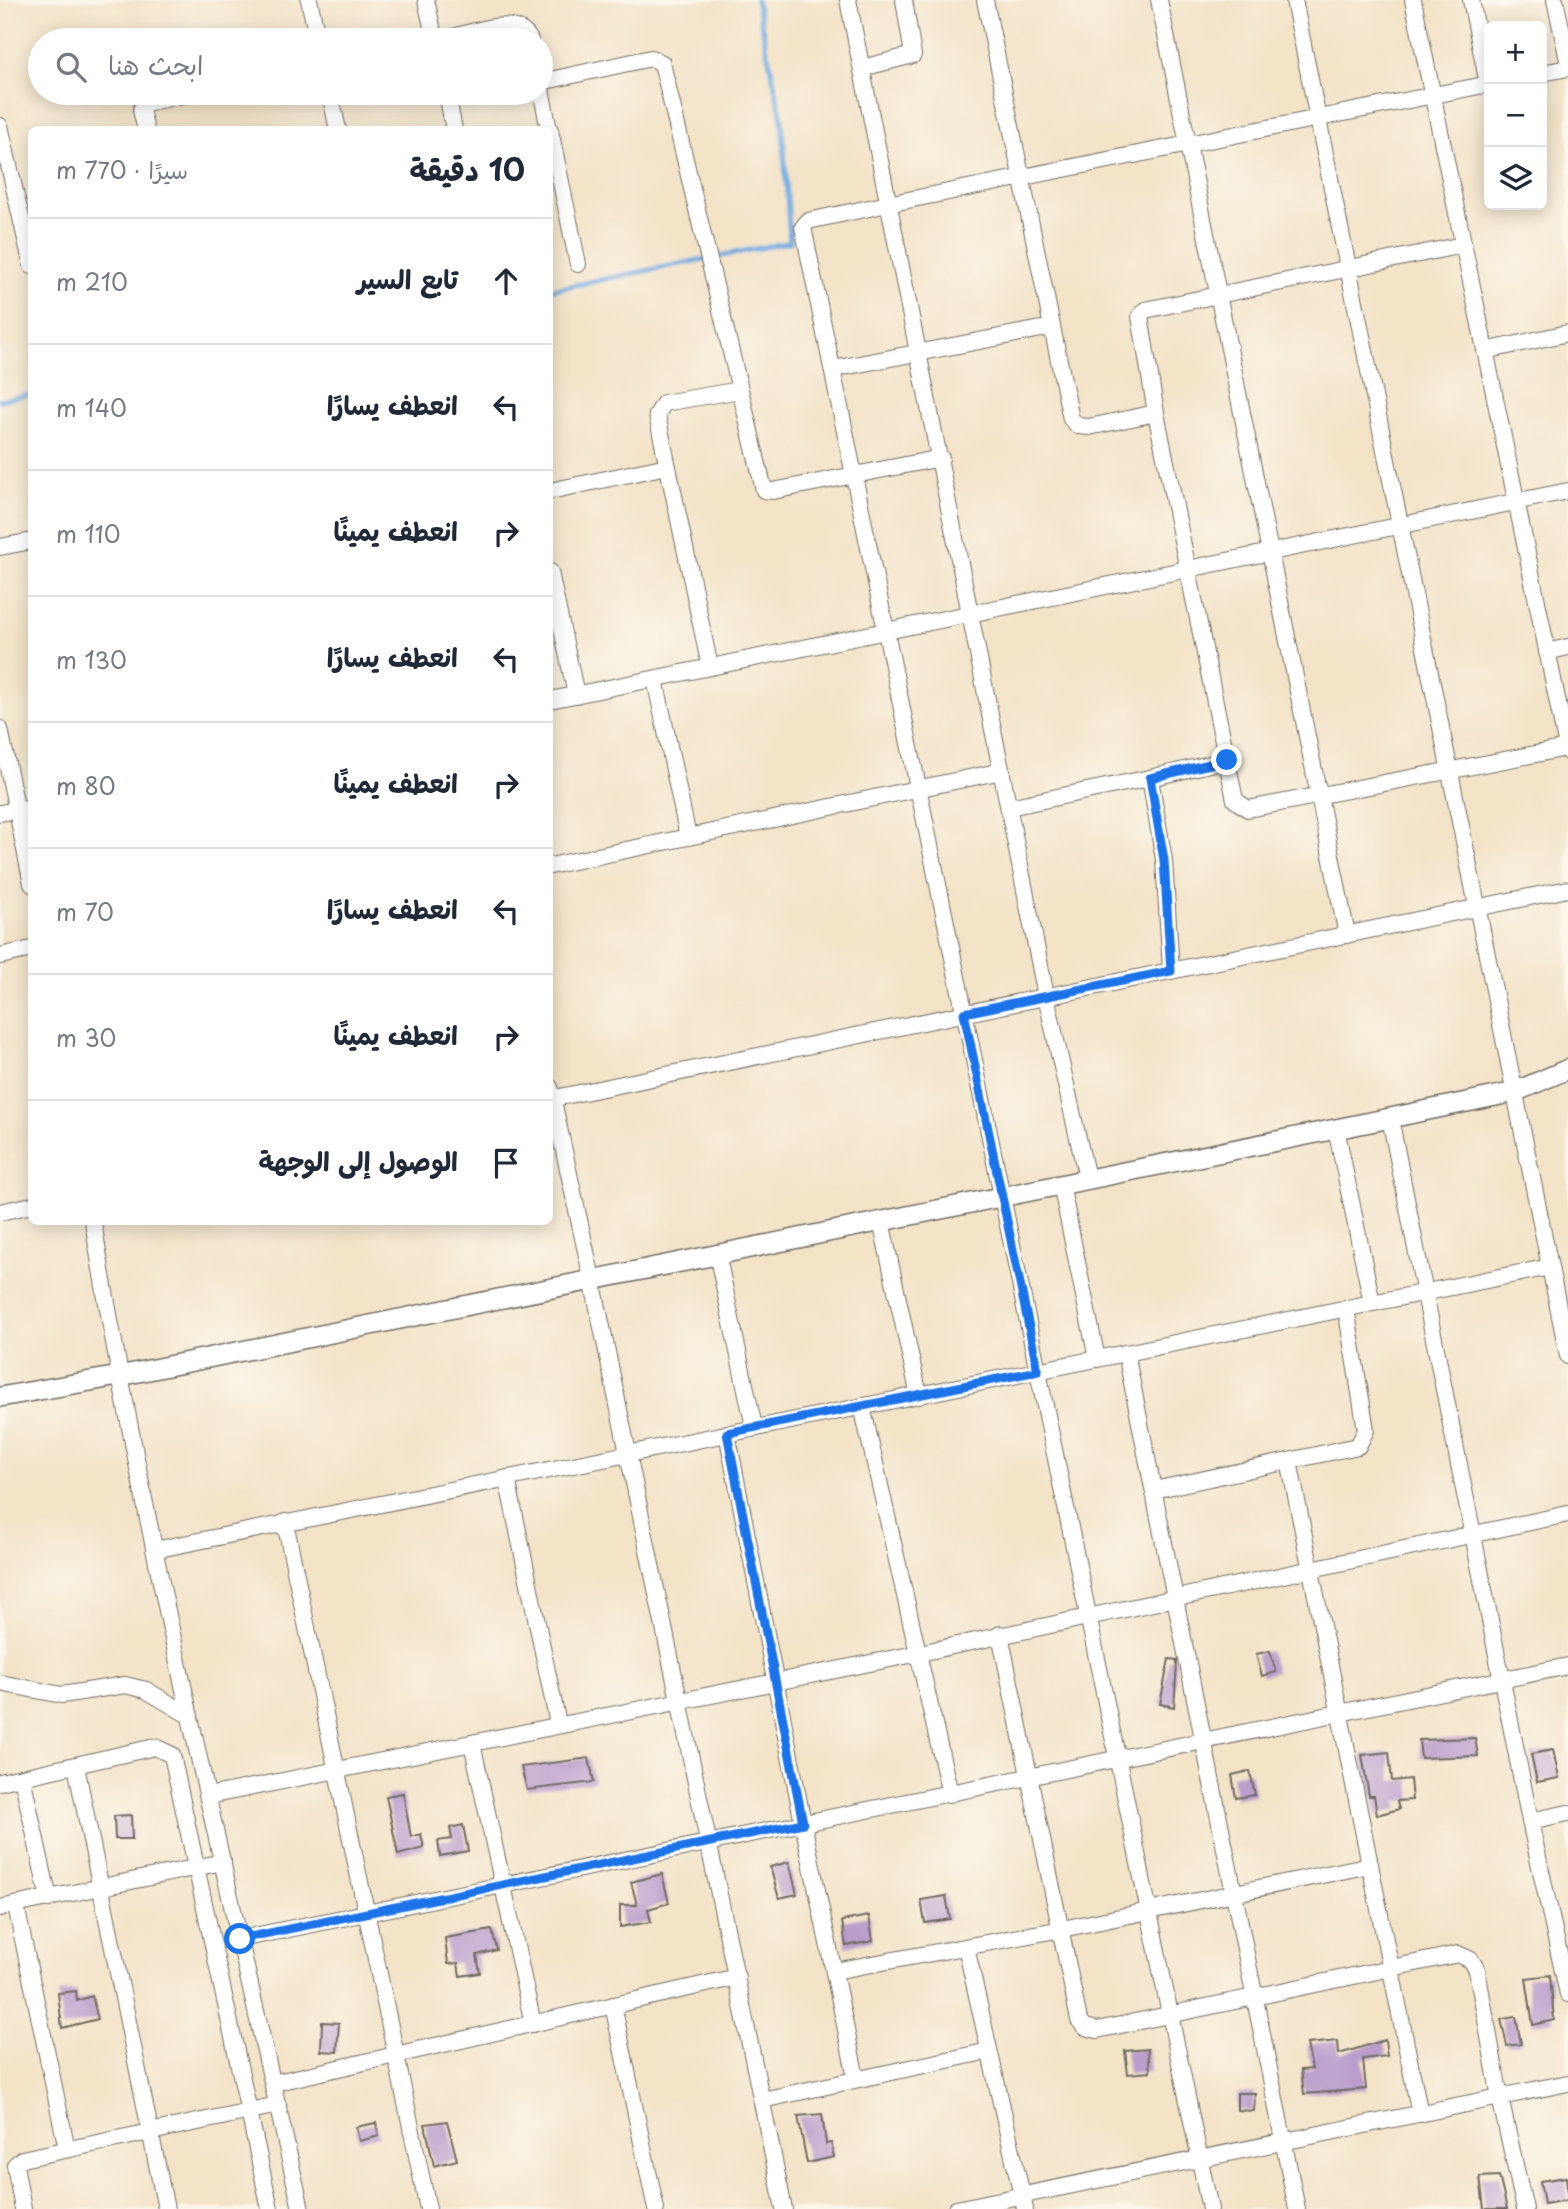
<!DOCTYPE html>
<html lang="ar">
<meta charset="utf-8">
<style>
:root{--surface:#fff;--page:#f2f2f3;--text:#1f2937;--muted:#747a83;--line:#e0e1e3}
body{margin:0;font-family:"Playpen Sans","Playpen Sans Arabic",sans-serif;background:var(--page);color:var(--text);direction:rtl}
.controls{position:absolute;right:21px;top:21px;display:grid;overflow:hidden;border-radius:10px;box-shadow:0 4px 18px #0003}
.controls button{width:63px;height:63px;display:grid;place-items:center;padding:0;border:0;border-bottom:2px solid var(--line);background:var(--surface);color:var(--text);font:35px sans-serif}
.stop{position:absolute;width:21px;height:21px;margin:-16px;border:5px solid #1a73e8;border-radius:50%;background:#fff}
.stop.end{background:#1a73e8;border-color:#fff;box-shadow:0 2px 7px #0008}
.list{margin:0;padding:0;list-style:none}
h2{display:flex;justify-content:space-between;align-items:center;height:91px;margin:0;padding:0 28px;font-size:30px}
h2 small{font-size:23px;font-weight:400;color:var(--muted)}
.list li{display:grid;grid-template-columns:46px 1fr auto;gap:21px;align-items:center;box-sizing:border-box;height:126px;padding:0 28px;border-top:2px solid var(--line)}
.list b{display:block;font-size:26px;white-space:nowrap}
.list em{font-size:23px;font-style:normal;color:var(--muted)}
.icon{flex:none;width:38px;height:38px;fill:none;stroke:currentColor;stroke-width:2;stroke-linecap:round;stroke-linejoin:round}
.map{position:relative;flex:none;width:1568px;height:2209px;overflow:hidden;direction:ltr}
.search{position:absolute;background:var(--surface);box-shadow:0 4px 18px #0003;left:28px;top:28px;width:525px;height:77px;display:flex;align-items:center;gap:18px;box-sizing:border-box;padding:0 24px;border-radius:38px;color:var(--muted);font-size:26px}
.panel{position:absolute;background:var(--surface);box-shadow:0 4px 18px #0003;left:28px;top:126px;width:525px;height:1099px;border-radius:10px;direction:rtl}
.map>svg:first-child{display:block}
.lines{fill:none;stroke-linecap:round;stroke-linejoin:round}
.stream{stroke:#6fa9df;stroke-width:5}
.building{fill:#ba9dcc}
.minor-casing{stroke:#716b62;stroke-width:18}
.tertiary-casing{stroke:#716b62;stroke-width:22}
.minor{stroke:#fff;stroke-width:16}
.tertiary{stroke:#fff;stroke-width:19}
.route{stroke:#1a73e8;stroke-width:9}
</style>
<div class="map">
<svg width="1568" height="2209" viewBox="0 0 1568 2209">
<rect width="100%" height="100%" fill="#fbf7ec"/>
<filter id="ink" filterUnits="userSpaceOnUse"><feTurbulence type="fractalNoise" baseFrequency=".0143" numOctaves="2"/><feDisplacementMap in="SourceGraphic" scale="14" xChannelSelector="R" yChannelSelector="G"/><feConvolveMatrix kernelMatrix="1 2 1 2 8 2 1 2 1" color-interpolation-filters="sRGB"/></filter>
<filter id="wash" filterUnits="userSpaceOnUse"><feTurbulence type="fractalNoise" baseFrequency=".00686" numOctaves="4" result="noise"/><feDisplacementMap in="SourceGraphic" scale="28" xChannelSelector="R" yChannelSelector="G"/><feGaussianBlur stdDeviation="1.57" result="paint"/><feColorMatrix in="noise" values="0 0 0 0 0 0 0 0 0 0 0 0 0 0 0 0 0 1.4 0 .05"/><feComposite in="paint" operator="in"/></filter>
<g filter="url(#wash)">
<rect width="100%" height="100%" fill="#f3e3c7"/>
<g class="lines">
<g class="stream">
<polyline points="550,290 790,242 782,119 756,0"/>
<polyline points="0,400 32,394"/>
</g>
</g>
<g id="blocks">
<g class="building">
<polygon points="1270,1651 1276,1672 1262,1676 1256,1654"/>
<polygon points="1169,1659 1177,1660 1177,1664 1174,1707 1160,1704"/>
<polygon points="1475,1738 1478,1756 1421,1758 1419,1740"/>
<polygon points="1553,1750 1559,1778 1537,1782 1531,1754"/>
<polygon points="1389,1752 1392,1781 1410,1779 1412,1800 1397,1801 1399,1809 1377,1815 1374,1796 1369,1796 1362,1755"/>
<polygon points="589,1758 594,1782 527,1790 521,1767"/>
<polygon points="1250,1771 1255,1795 1236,1798 1232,1775"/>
<polygon points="403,1793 411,1837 421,1834 424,1848 398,1855 386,1796"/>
<polygon points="131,1815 132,1839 115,1839 114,1816"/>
<polygon points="463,1825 468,1851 440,1856 438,1841 452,1839 450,1828"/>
<polygon points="789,1862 797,1894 779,1898 770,1867"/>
<polygon points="662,1874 669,1903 648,1909 651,1922 620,1927 620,1905 637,1905 631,1882"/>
<polygon points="946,1896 950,1919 925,1923 921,1900"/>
<polygon points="869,1916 873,1941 846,1946 842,1921"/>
<polygon points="492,1930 497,1950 477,1955 480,1973 460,1976 458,1963 448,1964 445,1938"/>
<polygon points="1550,1975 1554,2020 1533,2025 1526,1978"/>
<polygon points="76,1991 77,2001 92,1996 98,2019 62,2028 58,1993"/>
<polygon points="1516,2017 1521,2044 1507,2046 1501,2019"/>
<polygon points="322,2022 339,2023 337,2052 321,2051"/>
<polygon points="1385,2040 1387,2056 1363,2059 1366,2089 1304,2094 1301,2070 1312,2069 1307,2044 1338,2041 1339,2054"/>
<polygon points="1148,2049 1150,2072 1128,2074 1125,2051"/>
<polygon points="1237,2093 1255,2093 1254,2111 1237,2110"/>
<polygon points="822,2114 826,2144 831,2143 834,2157 807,2163 798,2116"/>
<polygon points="447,2121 457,2160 434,2166 425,2124"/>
<polygon points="376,2123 379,2136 359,2141 356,2127"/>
<polygon points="1499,2176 1507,2209 1484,2209 1480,2177"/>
<polygon points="1566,2177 1568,2200 1544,2204 1540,2181"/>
</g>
</g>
</g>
<g filter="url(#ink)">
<use href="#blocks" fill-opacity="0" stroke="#716b62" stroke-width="2"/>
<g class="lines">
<g class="minor-casing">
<g id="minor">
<polyline points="309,0 318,40"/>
<polyline points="426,0 435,40"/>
<polyline points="848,0 1046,996 1087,1178"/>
<polyline points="985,0 1071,419 1078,426 1089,427 1156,413"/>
<polyline points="1159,0 1347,935"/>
<polyline points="1294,0 1568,1356"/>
<polyline points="1413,0 1568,752"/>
<polyline points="1471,0 1488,84"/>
<polyline points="1555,0 1568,60"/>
<path d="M 442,40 C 466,35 515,12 530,40"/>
<polyline points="862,68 913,55 904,0"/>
<polyline points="1542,73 1568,68"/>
<polyline points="541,82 651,58 662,63 764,490 773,491 941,458"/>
<polyline points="541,89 549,130"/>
<polyline points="330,93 338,130"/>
<polyline points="447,93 454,130"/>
<polyline points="0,126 32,266"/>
<polyline points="146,130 141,110 146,103 193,93"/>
<polyline points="550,130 578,264"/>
<polyline points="1463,245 1145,310 1140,316 1156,413 1235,800 1248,809 1567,748"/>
<polyline points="1485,351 1568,333"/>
<polyline points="833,369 1052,327"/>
<polyline points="550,491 667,466"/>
<polyline points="0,547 32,541"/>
<polyline points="550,572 576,695"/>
<polyline points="1547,652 1568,647"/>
<polyline points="710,667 657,415 664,403 740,390"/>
<polyline points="655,679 688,837"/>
<polyline points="550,700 1568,491"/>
<polyline points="0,729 32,884"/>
<polyline points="1150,778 1227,760"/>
<polyline points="1009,807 1150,778 1164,860 1171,971"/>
<polyline points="0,813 32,807"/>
<polyline points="550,866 1002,771"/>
<polyline points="0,956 32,949"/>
<polyline points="550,1087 592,1279 784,2209"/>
<polyline points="550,1099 1568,889"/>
<polyline points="1390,1118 1530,1821 1568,1994"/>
<polyline points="1336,1128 1372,1303"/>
<polyline points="1061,1184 1097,1359"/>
<polyline points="0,1212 32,1205"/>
<polyline points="881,1221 919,1396"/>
<path d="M 93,1222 C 148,1554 227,1881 301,2209"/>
<polyline points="717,1253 754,1427"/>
<polyline points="1126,1353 1297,2209"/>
<polyline points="862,1406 950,1794"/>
<polyline points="727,1433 803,1823 856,2078"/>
<polyline points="1289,1461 1420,2114"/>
<polyline points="507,1478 558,1724"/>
<polyline points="1154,1490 1358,1446 1366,1430 1346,1308"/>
<polyline points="285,1522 428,2209"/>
<polyline points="154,1550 1550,1267"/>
<polyline points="1000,1634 1079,2020 1085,2027 1097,2030 1458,1954 1471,1960 1477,1970 1500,2098 1525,2209"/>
<polyline points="0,1683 62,1695 125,1685 146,1690 190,1716"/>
<polyline points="472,1743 533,2024"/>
<polyline points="76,1766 166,2209"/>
<polyline points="22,1777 49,1899"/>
<polyline points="0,1782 155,1747 172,1755 270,2209"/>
<polyline points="208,1796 920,1653 1568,1514"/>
<polyline points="1530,1821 1568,1813"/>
<polyline points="16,1906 67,2149"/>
<polyline points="0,1908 223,1862"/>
<polyline points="240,1939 1568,1666"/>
<polyline points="966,1947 1025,2209"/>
<polyline points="834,1971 1062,1929 1370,1865"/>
<polyline points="613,2005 656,2209"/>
<polyline points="273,2083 737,1977"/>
<polyline points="762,2100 989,2051"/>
<polyline points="23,2209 15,2165 22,2159 278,2105"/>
<polyline points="956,2209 1568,2083"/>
<polyline points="1210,2209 803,227 808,221 888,204 1489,84"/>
</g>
</g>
<g class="tertiary-casing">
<polyline id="tertiary" points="0,1397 119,1376 1390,1118 1515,1092 1568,1069"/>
</g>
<use href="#minor" class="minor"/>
<use href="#tertiary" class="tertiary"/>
</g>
</g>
<g class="lines" filter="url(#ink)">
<polyline class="route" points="240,1939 803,1823 727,1433 1038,1371 964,1013 1171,971 1164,860 1150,778 1227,760"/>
</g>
</svg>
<div class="controls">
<button>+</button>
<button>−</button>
<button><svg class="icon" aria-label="layers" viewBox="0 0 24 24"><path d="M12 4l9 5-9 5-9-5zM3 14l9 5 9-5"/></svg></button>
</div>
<div class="stop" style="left:240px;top:1939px"></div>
<div class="stop end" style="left:1227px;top:760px"></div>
<div class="search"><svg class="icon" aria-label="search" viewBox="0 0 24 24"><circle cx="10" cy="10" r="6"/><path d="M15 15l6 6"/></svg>ابحث هنا</div>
<section class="panel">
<h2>10 دقيقة<small>سيرًا · 770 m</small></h2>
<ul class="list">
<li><svg class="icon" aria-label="ahead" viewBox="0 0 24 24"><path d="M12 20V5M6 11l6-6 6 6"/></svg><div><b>تابع السير</b></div><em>210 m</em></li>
<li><svg class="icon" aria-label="left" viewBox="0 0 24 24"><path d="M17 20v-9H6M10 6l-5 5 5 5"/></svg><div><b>انعطف يسارًا</b></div><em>140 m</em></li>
<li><svg class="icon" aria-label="right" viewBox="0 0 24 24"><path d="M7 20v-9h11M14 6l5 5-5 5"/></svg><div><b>انعطف يمينًا</b></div><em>110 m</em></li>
<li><svg class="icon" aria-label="left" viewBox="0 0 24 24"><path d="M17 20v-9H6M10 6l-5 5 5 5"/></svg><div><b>انعطف يسارًا</b></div><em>130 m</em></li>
<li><svg class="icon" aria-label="right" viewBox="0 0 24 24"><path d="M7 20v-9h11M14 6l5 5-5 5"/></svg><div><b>انعطف يمينًا</b></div><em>80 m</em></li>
<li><svg class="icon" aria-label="left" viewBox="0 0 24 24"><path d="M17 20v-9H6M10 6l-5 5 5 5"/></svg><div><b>انعطف يسارًا</b></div><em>70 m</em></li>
<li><svg class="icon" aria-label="right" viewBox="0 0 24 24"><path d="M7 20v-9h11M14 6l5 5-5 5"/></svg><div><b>انعطف يمينًا</b></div><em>30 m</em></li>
<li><svg class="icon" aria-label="arrive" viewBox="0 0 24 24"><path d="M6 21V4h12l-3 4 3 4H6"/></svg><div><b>الوصول إلى الوجهة</b></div></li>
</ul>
</section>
</div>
